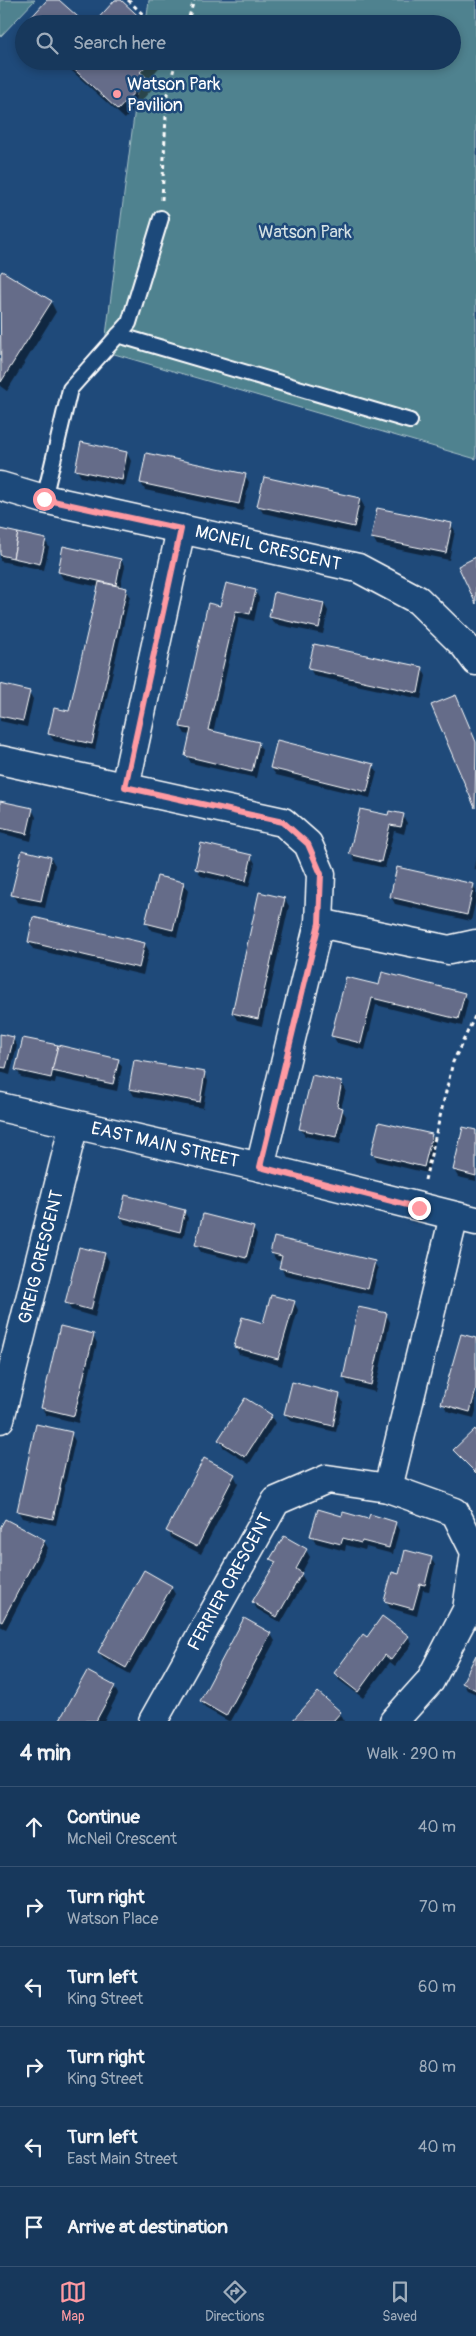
<!DOCTYPE html>
<meta charset="utf-8">
<style>
:root{--surface:#17385c;--page:#244365;--text:#f1f3f6;--muted:#9eacbb;--line:#365272;--accent:#ff9aa2}
body{margin:0;font-family:Pangolin,sans-serif;background:var(--page);color:var(--text)}
.stop{position:absolute;width:15px;height:15px;margin:-11px;border:4px solid #ff9aa2;border-radius:50%;background:#fff}
.stop.end{background:#ff9aa2;border-color:#fff;box-shadow:0 1px 5px #0008}
.list{margin:0;padding:0;list-style:none}
h2{display:flex;justify-content:space-between;align-items:center;height:65px;margin:0;padding:0 20px;font-size:21px}
h2 small{font-size:16px;font-weight:400;color:var(--muted)}
.list li{display:grid;grid-template-columns:32px 1fr auto;gap:15px;align-items:center;box-sizing:border-box;height:80px;padding:0 20px;border-top:1px solid var(--line)}
.list b{display:block;font-size:19px;white-space:nowrap}
.list p{margin:0;font-size:16px;white-space:nowrap;color:var(--muted)}
.list em{font-size:16px;font-style:normal;color:var(--muted)}
.icon{flex:none;width:28px;height:28px;fill:none;stroke:currentColor;stroke-width:2;stroke-linecap:round;stroke-linejoin:round}
.map{position:relative;flex:none;width:476px;height:1721px;overflow:hidden}
.search{position:absolute;background:var(--surface);box-shadow:0 2px 8px #0003;left:15px;right:15px;top:15px;height:55px;display:flex;align-items:center;gap:12px;box-sizing:border-box;padding:0 18px;border-radius:28px;color:var(--muted);font-size:19px}
.sheet{height:545px;background:var(--surface)}
nav{display:flex;justify-content:space-around;align-items:center;box-sizing:border-box;height:70px;border-top:1px solid var(--line);background:var(--surface);font-size:14px;color:var(--muted)}
nav a{display:grid;justify-items:center;gap:2px}
nav .on{color:var(--accent)}
.map>svg:first-child{display:block}
.park{fill:#4f828f;stroke:#a7c0c7}
.shadow{fill:#0007}
.building{fill:#656c89;stroke:#fff}
.lines{fill:none;stroke-linecap:round;stroke-linejoin:round}
.lane-casing{stroke:#fff;stroke-width:18}
.street-casing{stroke:#fff;stroke-width:31}
.primary-casing{stroke:#fff;stroke-width:31}
.path{stroke:#fff;stroke-width:3;stroke-dasharray:4 4;stroke-linecap:butt}
.lane{stroke:#1f4a7a;stroke-width:14}
.street{stroke:#1f4a7a;stroke-width:28}
.primary{stroke:#1f4a7a;stroke-width:28}
.route{stroke:#ff9aa2;stroke-width:6}
.poi-dot{fill:#ff9aa2;stroke:#1f4a7a;stroke-width:2}
.labels{text-anchor:middle;dominant-baseline:central;stroke-width:5;stroke-linejoin:round;paint-order:stroke}
.poi-label{font-size:18px;fill:#fff;stroke:#1f4a7a;text-anchor:start}
.park-label{font-size:18px;fill:#d3e0e3;stroke:#1f4a7a}
.street-label{font-size:18px;fill:#fff;stroke:#1f4a7a}
</style>
<div class="map">
<svg width="476" height="1721" viewBox="0 0 476 1721">
<rect width="100%" height="100%" fill="#1f4a7a"/>
<filter id="ink" filterUnits="userSpaceOnUse"><feTurbulence type="fractalNoise" baseFrequency=".02" numOctaves="2"/><feDisplacementMap in="SourceGraphic" scale="10" xChannelSelector="R" yChannelSelector="G"/><feConvolveMatrix kernelMatrix="1 2 1 2 8 2 1 2 1" color-interpolation-filters="sRGB"/></filter>
<g filter="url(#ink)">
<g class="park">
<polygon points="0,0 35,0 0,37"/>
<polygon points="149,0 476,0 476,459 104,351 141,61 452,61 452,24 146,24"/>
</g>
<g class="shadow">
<polygon points="61,61 165,61 147,81 152,89 125,119"/>
<polygon points="2,272 51,302 56,312 7,391 0,386 0,276"/>
<polygon points="127,453 131,461 125,486 81,477 77,470"/>
<polygon points="245,475 249,482 243,511 145,490 141,483"/>
<polygon points="360,499 364,506 358,534 263,513 259,506"/>
<polygon points="451,524 455,531 449,560 377,545 373,538"/>
<polygon points="0,530 45,540 49,547 44,570 0,561"/>
<polygon points="64,547 121,560 125,567 120,588 126,589 130,596 95,750 54,741 49,734 70,713 99,587 63,579 59,572"/>
<polygon points="255,591 259,598 254,621 239,617 213,733 258,743 262,750 256,778 191,763 187,756 191,735 185,734 181,727 221,608"/>
<polygon points="324,604 328,611 323,634 274,624 270,617"/>
<polygon points="422,668 426,676 421,699 314,676 310,669"/>
<polygon points="0,686 29,692 33,699 27,727 0,721"/>
<polygon points="459,703 476,742 476,807 433,706"/>
<polygon points="373,765 377,772 370,798 276,775 271,768"/>
<polygon points="0,802 32,809 36,817 31,841 0,833"/>
<polygon points="403,816 407,823 404,834 394,831 385,868 355,861 351,854 388,817"/>
<polygon points="251,856 255,863 249,887 201,876 197,869"/>
<polygon points="51,858 55,865 45,908 17,902 13,894"/>
<polygon points="476,858 476,871 474,867"/>
<polygon points="183,883 188,891 177,937 151,930 147,923"/>
<polygon points="473,885 476,890 476,900 471,921 395,904 391,897"/>
<polygon points="259,894 285,899 289,906 262,1026 237,1020 233,1013"/>
<polygon points="29,942 145,944 149,951 143,975 33,949"/>
<polygon points="380,987 464,994 468,1001 462,1026 376,1005 365,1050 337,1043 333,1036"/>
<polygon points="0,1035 13,1038 17,1046 10,1075 0,1072"/>
<polygon points="118,1060 122,1067 117,1091 56,1078 55,1084 21,1077 17,1070"/>
<polygon points="204,1073 208,1081 203,1108 134,1096 130,1089"/>
<polygon points="342,1083 346,1090 341,1108 346,1116 340,1144 305,1136 300,1128"/>
<polygon points="476,1131 476,1181 458,1177 454,1170"/>
<polygon points="431,1135 435,1142 427,1173 377,1161 373,1154"/>
<polygon points="184,1211 188,1218 183,1238 125,1224 121,1217"/>
<polygon points="253,1228 257,1235 249,1264 201,1252 196,1244"/>
<polygon points="272,1253 374,1262 378,1269 372,1295 285,1275 281,1268 282,1262 276,1260"/>
<polygon points="105,1254 109,1261 95,1317 71,1310 67,1303"/>
<polygon points="294,1302 298,1310 282,1366 239,1354 235,1347"/>
<polygon points="359,1309 386,1314 390,1322 375,1392 348,1385 344,1378"/>
<polygon points="93,1335 97,1343 78,1423 46,1415 42,1408"/>
<polygon points="476,1339 476,1411 474,1418 447,1411 443,1403"/>
<polygon points="339,1395 343,1402 336,1432 290,1421 285,1414"/>
<polygon points="271,1416 275,1423 249,1464 223,1447 219,1440"/>
<polygon points="476,1432 476,1474 455,1450"/>
<polygon points="71,1433 75,1441 56,1525 22,1518 18,1511"/>
<polygon points="205,1460 234,1475 238,1483 201,1554 172,1539 168,1531"/>
<polygon points="343,1517 395,1523 399,1530 393,1554 366,1547 365,1550 346,1545 345,1551 316,1543 312,1536"/>
<polygon points="0,1531 44,1541 48,1548 6,1629 0,1626"/>
<polygon points="306,1550 310,1557 301,1574 305,1581 281,1623 257,1609 253,1602 275,1565 272,1559"/>
<polygon points="431,1558 435,1565 429,1591 423,1590 417,1616 390,1608 386,1601 400,1575"/>
<polygon points="171,1587 175,1594 130,1674 103,1659 99,1652"/>
<polygon points="245,1620 271,1634 275,1641 231,1721 228,1721 205,1708 201,1701"/>
<polygon points="408,1636 412,1644 395,1666 390,1662 363,1698 339,1680 335,1673 367,1638"/>
<polygon points="476,1658 476,1694 467,1690 463,1683"/>
<polygon points="114,1687 118,1694 104,1721 61,1721"/>
<polygon points="318,1694 340,1713 344,1721 294,1721"/>
</g>
<g class="building">
<polygon points="47,0 59,0 86,24 25,24"/>
<polygon points="115,0 121,0 147,24 93,24"/>
<polygon points="65,61 150,61 140,72 147,78 118,110"/>
<polygon points="2,271 52,301 1,382 0,274"/>
<polygon points="81,442 127,452 122,480 75,470"/>
<polygon points="146,453 246,474 239,504 140,483"/>
<polygon points="264,477 360,498 354,527 257,506"/>
<polygon points="377,508 452,523 446,553 371,538"/>
<polygon points="0,529 18,533 13,558 0,555"/>
<polygon points="18,533 46,539 40,564 13,558"/>
<polygon points="63,546 121,559 116,585 58,572"/>
<polygon points="476,557 476,604 458,566"/>
<polygon points="99,582 127,588 92,744 48,734 54,708 69,711"/>
<polygon points="226,583 256,590 250,614 236,611 208,730 259,742 252,772 185,756 191,729 180,727 208,603 220,606"/>
<polygon points="274,592 324,603 319,628 269,617"/>
<polygon points="314,644 423,667 418,693 308,669"/>
<polygon points="0,684 30,691 23,721 0,716"/>
<polygon points="456,695 476,742 475,808 431,705"/>
<polygon points="277,740 374,764 367,792 270,768"/>
<polygon points="0,801 33,808 27,834 0,828"/>
<polygon points="360,809 388,815 389,811 404,814 401,827 390,825 381,862 349,854"/>
<polygon points="201,843 252,855 246,881 195,869"/>
<polygon points="22,850 51,857 41,901 11,895"/>
<polygon points="397,867 474,884 467,915 390,897"/>
<polygon points="157,876 184,882 173,930 145,923"/>
<polygon points="259,892 285,898 258,1019 232,1013"/>
<polygon points="33,917 145,943 139,968 28,942"/>
<polygon points="382,972 465,993 458,1019 372,998 361,1043 331,1036 346,977 379,985"/>
<polygon points="0,1034 14,1037 6,1068 0,1067"/>
<polygon points="23,1038 58,1045 51,1078 15,1070"/>
<polygon points="58,1045 119,1059 113,1084 52,1071"/>
<polygon points="134,1060 205,1072 200,1102 129,1089"/>
<polygon points="312,1075 342,1082 337,1106 343,1108 336,1137 299,1129"/>
<polygon points="379,1122 432,1134 424,1167 371,1154"/>
<polygon points="463,1127 476,1130 476,1176 453,1170"/>
<polygon points="125,1195 185,1210 180,1232 120,1217"/>
<polygon points="203,1214 254,1227 246,1258 195,1245"/>
<polygon points="274,1237 375,1261 368,1289 279,1268 282,1256 270,1253"/>
<polygon points="79,1247 105,1253 91,1310 65,1303"/>
<polygon points="271,1295 295,1301 278,1359 234,1347 242,1317 263,1323"/>
<polygon points="358,1307 387,1313 371,1385 343,1378"/>
<polygon points="60,1326 94,1334 74,1416 41,1408"/>
<polygon points="461,1334 476,1338 476,1390 470,1412 441,1404"/>
<polygon points="292,1382 340,1394 333,1426 284,1414"/>
<polygon points="245,1398 272,1415 245,1457 218,1440"/>
<polygon points="36,1424 72,1432 53,1519 17,1511"/>
<polygon points="475,1429 476,1431 476,1473 453,1450"/>
<polygon points="204,1458 235,1474 197,1547 166,1531"/>
<polygon points="318,1509 342,1516 343,1512 368,1519 370,1514 396,1522 389,1548 362,1541 361,1543 343,1538 341,1544 310,1536"/>
<polygon points="5,1519 45,1540 2,1622 0,1621 0,1528"/>
<polygon points="284,1536 307,1549 296,1569 302,1573 277,1617 252,1602 276,1562 270,1559"/>
<polygon points="405,1550 432,1557 425,1585 420,1584 413,1609 384,1601 392,1572 399,1574"/>
<polygon points="144,1570 172,1586 126,1668 98,1652"/>
<polygon points="382,1616 409,1636 391,1660 385,1655 358,1692 334,1673 363,1634 367,1637"/>
<polygon points="244,1618 271,1633 226,1716 200,1701"/>
<polygon points="476,1655 476,1690 462,1683"/>
<polygon points="87,1671 115,1686 96,1721 59,1721"/>
<polygon points="318,1692 341,1712 333,1721 292,1721"/>
</g>
<g class="lines">
<g class="lane-casing">
<g id="lane">
<polyline points="118,335 410,421"/>
<polyline points="44,499 70,389 129,323 161,218"/>
</g>
</g>
<g class="street-casing">
<g id="street">
<polyline points="0,486 44,499 358,568 418,600 465,646 476,661"/>
<polyline points="0,760 283,822 308,844 321,874 319,923 260,1167"/>
<polyline points="125,787 181,529"/>
<polyline points="319,923 449,950 476,944"/>
<polyline points="0,1419 74,1124"/>
<polyline points="388,1488 454,1216"/>
<polyline points="153,1721 276,1501 327,1479 388,1488 455,1512 475,1552 467,1610 430,1681 394,1721"/>
</g>
</g>
<g class="primary-casing">
<polyline id="primary" points="0,1107 260,1167 476,1221"/>
</g>
<g class="path">
<polyline points="128,0 153,24"/>
<polyline points="187,24 194,0"/>
<polyline points="162,200 167,94 176,61"/>
<polyline points="425,1180 453,1062 476,1014"/>
</g>
<use href="#lane" class="lane"/>
<use href="#street" class="street"/>
<use href="#primary" class="primary"/>
</g>
</g>
<g class="lines" filter="url(#ink)">
<polyline class="route" points="44,499 181,529 125,787 283,822 308,844 321,874 319,923 260,1167 419,1208"/>
</g>
<circle class="poi-dot" cx="117" cy="94" r="5"/>
<g class="labels">
<g class="poi-label">
<text x="127" y="84">Watson Park<tspan x="127" dy="21">Pavilion</tspan></text>
</g>
<g class="park-label">
<text x="305" y="232">Watson Park</text>
</g>
<g class="street-label">
<text transform="translate(268 548) rotate(13)">MCNEIL CRESCENT</text>
<text transform="translate(165 1145) rotate(13)">EAST MAIN STREET</text>
<text transform="translate(41 1257) rotate(-76)">GREIG CRESCENT</text>
<text transform="translate(230 1582) rotate(-61)">FERRIER CRESCENT</text>
</g>
</g>
</svg>
<div class="stop" style="left:44px;top:499px"></div>
<div class="stop end" style="left:419px;top:1208px"></div>
<div class="search"><svg class="icon" aria-label="search" viewBox="0 0 24 24"><circle cx="10" cy="10" r="6"/><path d="M15 15l6 6"/></svg>Search here</div>
</div>
<section class="sheet">
<h2>4 min<small>Walk · 290 m</small></h2>
<ul class="list">
<li><svg class="icon" aria-label="ahead" viewBox="0 0 24 24"><path d="M12 20V5M6 11l6-6 6 6"/></svg><div><b>Continue</b><p>McNeil Crescent</p></div><em>40 m</em></li>
<li><svg class="icon" aria-label="right" viewBox="0 0 24 24"><path d="M7 20v-9h11M14 6l5 5-5 5"/></svg><div><b>Turn right</b><p>Watson Place</p></div><em>70 m</em></li>
<li><svg class="icon" aria-label="left" viewBox="0 0 24 24"><path d="M17 20v-9H6M10 6l-5 5 5 5"/></svg><div><b>Turn left</b><p>King Street</p></div><em>60 m</em></li>
<li><svg class="icon" aria-label="right" viewBox="0 0 24 24"><path d="M7 20v-9h11M14 6l5 5-5 5"/></svg><div><b>Turn right</b><p>King Street</p></div><em>80 m</em></li>
<li><svg class="icon" aria-label="left" viewBox="0 0 24 24"><path d="M17 20v-9H6M10 6l-5 5 5 5"/></svg><div><b>Turn left</b><p>East Main Street</p></div><em>40 m</em></li>
<li><svg class="icon" aria-label="arrive" viewBox="0 0 24 24"><path d="M6 21V4h12l-3 4 3 4H6"/></svg><div><b>Arrive at destination</b></div></li>
</ul>
</section>
<nav>
<a class="on"><svg class="icon" aria-label="map" viewBox="0 0 24 24"><path d="M3 6l6-2 6 2 6-2v14l-6 2-6-2-6 2zM9 4v14M15 6v14"/></svg>Map</a>
<a><svg class="icon" aria-label="directions" viewBox="0 0 24 24"><path d="M12 3l9 9-9 9-9-9zM9 14v-3h6M13 9l2 2-2 2"/></svg>Directions</a>
<a><svg class="icon" aria-label="saved" viewBox="0 0 24 24"><path d="M7 4h10v16l-5-4-5 4z"/></svg>Saved</a>
</nav>
